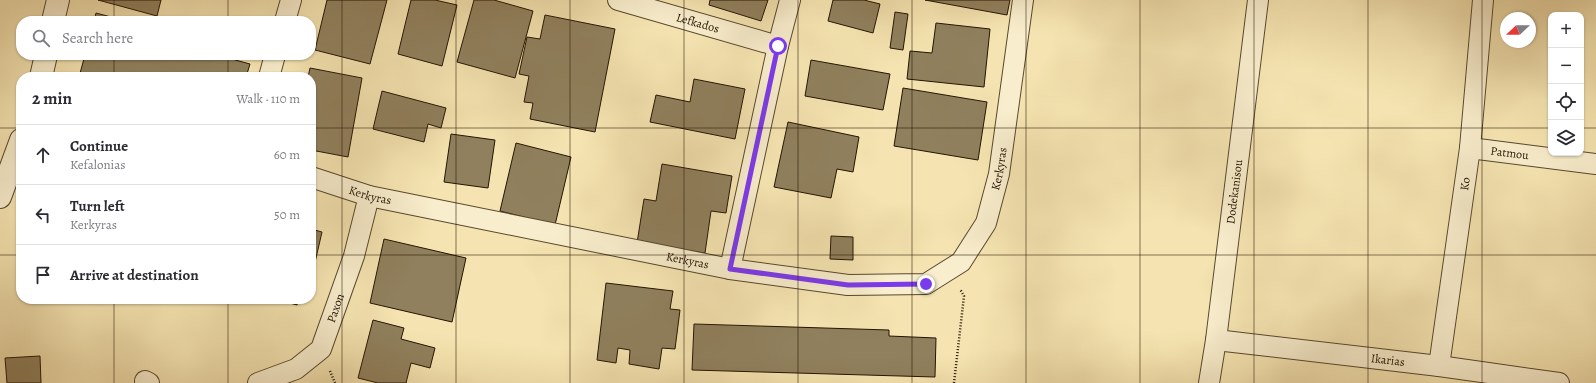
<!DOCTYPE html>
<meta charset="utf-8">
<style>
:root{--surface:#fff;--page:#f2f2f3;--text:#2b2b33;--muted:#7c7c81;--line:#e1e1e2}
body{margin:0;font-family:Alegreya,serif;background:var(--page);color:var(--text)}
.controls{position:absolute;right:12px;top:12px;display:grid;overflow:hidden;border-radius:8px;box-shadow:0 1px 3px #0004}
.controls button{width:36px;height:36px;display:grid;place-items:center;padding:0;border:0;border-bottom:1px solid var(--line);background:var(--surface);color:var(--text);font:20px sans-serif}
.compass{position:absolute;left:1500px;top:12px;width:36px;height:36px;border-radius:50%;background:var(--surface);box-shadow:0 1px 3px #0004;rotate:248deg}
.stop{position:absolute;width:12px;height:12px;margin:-9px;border:3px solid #7c3aed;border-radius:50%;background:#fff}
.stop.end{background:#7c3aed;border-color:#fff;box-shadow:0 1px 4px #0008}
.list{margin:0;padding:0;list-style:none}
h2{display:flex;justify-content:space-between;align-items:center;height:52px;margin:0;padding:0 16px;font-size:17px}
h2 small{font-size:13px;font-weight:400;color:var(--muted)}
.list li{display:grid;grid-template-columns:26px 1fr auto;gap:12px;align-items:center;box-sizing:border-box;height:60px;padding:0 16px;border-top:1px solid var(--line)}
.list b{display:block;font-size:15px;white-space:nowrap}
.list p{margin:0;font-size:13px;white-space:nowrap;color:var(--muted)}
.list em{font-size:13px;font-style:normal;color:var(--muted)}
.icon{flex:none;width:22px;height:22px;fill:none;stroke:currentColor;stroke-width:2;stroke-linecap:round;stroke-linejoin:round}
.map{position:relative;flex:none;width:1596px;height:383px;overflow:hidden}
.search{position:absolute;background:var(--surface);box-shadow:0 1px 3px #0004;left:16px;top:16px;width:300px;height:44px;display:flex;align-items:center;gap:10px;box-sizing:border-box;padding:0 14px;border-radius:16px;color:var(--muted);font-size:15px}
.panel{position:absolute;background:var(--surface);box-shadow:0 1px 3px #0004;left:16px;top:72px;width:300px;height:232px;border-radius:16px}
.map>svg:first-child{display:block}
.building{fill:#90805d;stroke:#231402}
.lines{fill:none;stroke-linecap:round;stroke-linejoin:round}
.minor-casing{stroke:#58482e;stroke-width:22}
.tertiary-casing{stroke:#58482e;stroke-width:24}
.path{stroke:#231402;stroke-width:2.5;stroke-dasharray:1 2;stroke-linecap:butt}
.minor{stroke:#f8edcc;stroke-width:20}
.tertiary{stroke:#f8edcc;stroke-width:22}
.route{stroke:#7c3aed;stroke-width:5}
.grid{fill:none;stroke:#231402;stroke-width:1;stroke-opacity:0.55}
.labels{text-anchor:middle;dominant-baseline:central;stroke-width:4;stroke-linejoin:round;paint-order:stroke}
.street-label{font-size:12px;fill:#231402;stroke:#f8edcc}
</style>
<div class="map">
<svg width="1596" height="383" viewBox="0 0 1596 383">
<rect width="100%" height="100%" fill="#f5e4b1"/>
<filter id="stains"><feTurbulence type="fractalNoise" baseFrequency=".005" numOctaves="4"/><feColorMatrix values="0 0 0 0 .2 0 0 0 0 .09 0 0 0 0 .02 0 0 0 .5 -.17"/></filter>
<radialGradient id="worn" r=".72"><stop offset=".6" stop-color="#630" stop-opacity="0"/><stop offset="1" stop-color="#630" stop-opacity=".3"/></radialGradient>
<g class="building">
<polygon points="98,0 161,0 157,16"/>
<polygon points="327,0 387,0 370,64 315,50"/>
<polygon points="411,0 435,0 457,5 442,66 398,54"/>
<polygon points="474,0 494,0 533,11 515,78 457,62"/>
<polygon points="710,0 768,0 761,21 709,5"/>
<polygon points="833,0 864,0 880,4 873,33 828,21"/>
<polygon points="925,0 1010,0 1007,15"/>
<polygon points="895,12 908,14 903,50 890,48"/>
<polygon points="96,13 126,21 94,21"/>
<polygon points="545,15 615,29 595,132 530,119 533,103 524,102 529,76 519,74 527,37 540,39"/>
<polygon points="936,23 990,29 984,87 907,79 910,51 932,53"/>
<polygon points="85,55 217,55 250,64 246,77 79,77"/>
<polygon points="811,60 890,74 883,110 805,96"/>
<polygon points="310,68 362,78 348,157 311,150 311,77 308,77"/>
<polygon points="694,79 745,89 735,139 650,122 656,95 690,102"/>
<polygon points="903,88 987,102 978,160 894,146"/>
<polygon points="382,91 446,108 441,128 428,124 424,142 373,129"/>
<polygon points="788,122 859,137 853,172 837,169 831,198 774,187"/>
<polygon points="451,134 495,140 488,188 444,182"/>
<polygon points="516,143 571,157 555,225 500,211"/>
<polygon points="662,164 732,176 726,213 711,211 705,253 637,243 644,199 656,201"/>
<polygon points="311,229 322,232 313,271 311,271"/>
<polygon points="831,236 853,237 853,260 830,259"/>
<polygon points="384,239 466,258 452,322 370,303"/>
<polygon points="606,283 673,291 670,309 680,310 675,349 662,348 659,369 629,364 630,350 618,348 616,363 597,360"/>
<polygon points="275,299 299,299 297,305"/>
<polygon points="373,320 404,328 401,339 435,348 430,368 411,363 406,383 378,383 358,378"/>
<polygon points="694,324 889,330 889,336 936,338 935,377 692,370"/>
<polygon points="40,356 41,383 7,383 5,358"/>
</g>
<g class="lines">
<g class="minor-casing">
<g id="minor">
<path id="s1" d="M 618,0 L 778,46"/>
<polyline points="285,21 291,0"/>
<polyline points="269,77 275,55"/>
<path id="s2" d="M 1470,148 L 1596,164"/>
<path id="s3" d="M 311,177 L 369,196 L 730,269 L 848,285 L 926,284 L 961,262 L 986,223 L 999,174 L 1023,0"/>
<polyline points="730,269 778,46 790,0"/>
<path id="s4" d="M 1216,340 L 1439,366 L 1559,383"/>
<path id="s5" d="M 1439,366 L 1470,148 L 1483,0"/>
<polyline points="145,381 149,383"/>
<path id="s6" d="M 258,383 L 296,369 L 321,349 L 354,256 L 369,196"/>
<path id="s7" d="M 1209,383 L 1216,340 L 1258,0"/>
</g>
</g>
<g class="tertiary-casing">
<g id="tertiary">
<polyline points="53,21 58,0"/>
<polyline points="41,77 46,55"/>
<polyline points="0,197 21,140"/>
</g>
</g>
<g class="path">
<polyline points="330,371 335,383"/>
<polyline points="954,383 964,296 960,289"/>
</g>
<use href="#minor" class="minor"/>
<use href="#tertiary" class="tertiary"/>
</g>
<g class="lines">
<polyline class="route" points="778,46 730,269 848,285 926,284"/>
</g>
<path class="grid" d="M 114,0 L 114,21M 228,0 L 228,21M 342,0 L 342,383M 456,0 L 456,383M 570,0 L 570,383M 684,0 L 684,383M 798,0 L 798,383M 912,0 L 912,383M 1026,0 L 1026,383M 1140,0 L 1140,383M 1254,0 L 1254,383M 1368,0 L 1368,383M 1482,0 L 1482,383M 114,55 L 114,77M 228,55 L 228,77M 0,128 L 21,128M 311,128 L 1551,128M 1581,128 L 1596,128M 0,255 L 21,255M 311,255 L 1596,255M 114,299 L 114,383M 228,299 L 228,383"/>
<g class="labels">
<g class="street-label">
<text stroke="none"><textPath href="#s1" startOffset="83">Lefkados</textPath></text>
<text stroke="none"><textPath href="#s2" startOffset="40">Patmou</textPath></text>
<text stroke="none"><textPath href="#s3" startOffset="770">Kerkyras</textPath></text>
<text stroke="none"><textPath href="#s5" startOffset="184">Ko</textPath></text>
<text stroke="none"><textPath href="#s7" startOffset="193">Dodekanisou</textPath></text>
<text stroke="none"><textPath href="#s3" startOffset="62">Kerkyras</textPath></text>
<text stroke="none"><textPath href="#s3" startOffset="386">Kerkyras</textPath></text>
<text stroke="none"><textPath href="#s6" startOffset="116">Paxon</textPath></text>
<text stroke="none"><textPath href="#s4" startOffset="173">Ikarias</textPath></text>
</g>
</g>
<rect width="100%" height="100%" filter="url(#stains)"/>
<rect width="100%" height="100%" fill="url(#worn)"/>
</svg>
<div class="controls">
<button>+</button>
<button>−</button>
<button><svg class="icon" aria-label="locate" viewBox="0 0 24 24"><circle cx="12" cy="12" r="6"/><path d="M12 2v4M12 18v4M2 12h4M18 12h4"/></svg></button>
<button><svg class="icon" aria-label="layers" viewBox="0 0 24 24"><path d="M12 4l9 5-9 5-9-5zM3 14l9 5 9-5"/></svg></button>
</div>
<svg class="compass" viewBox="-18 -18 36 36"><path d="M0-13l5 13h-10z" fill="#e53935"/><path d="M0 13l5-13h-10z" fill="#7c7c81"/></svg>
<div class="stop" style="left:778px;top:46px"></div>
<div class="stop end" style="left:926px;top:284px"></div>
<div class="search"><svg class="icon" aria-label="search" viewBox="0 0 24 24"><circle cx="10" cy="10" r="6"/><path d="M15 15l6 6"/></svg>Search here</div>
<section class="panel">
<h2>2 min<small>Walk · 110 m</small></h2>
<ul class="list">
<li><svg class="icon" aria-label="ahead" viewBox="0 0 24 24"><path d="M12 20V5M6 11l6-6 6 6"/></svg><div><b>Continue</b><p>Kefalonias</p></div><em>60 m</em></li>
<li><svg class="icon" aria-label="left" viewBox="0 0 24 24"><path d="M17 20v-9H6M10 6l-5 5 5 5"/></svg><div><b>Turn left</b><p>Kerkyras</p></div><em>50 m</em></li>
<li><svg class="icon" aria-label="arrive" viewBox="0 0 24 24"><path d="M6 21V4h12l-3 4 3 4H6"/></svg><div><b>Arrive at destination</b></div></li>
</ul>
</section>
</div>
